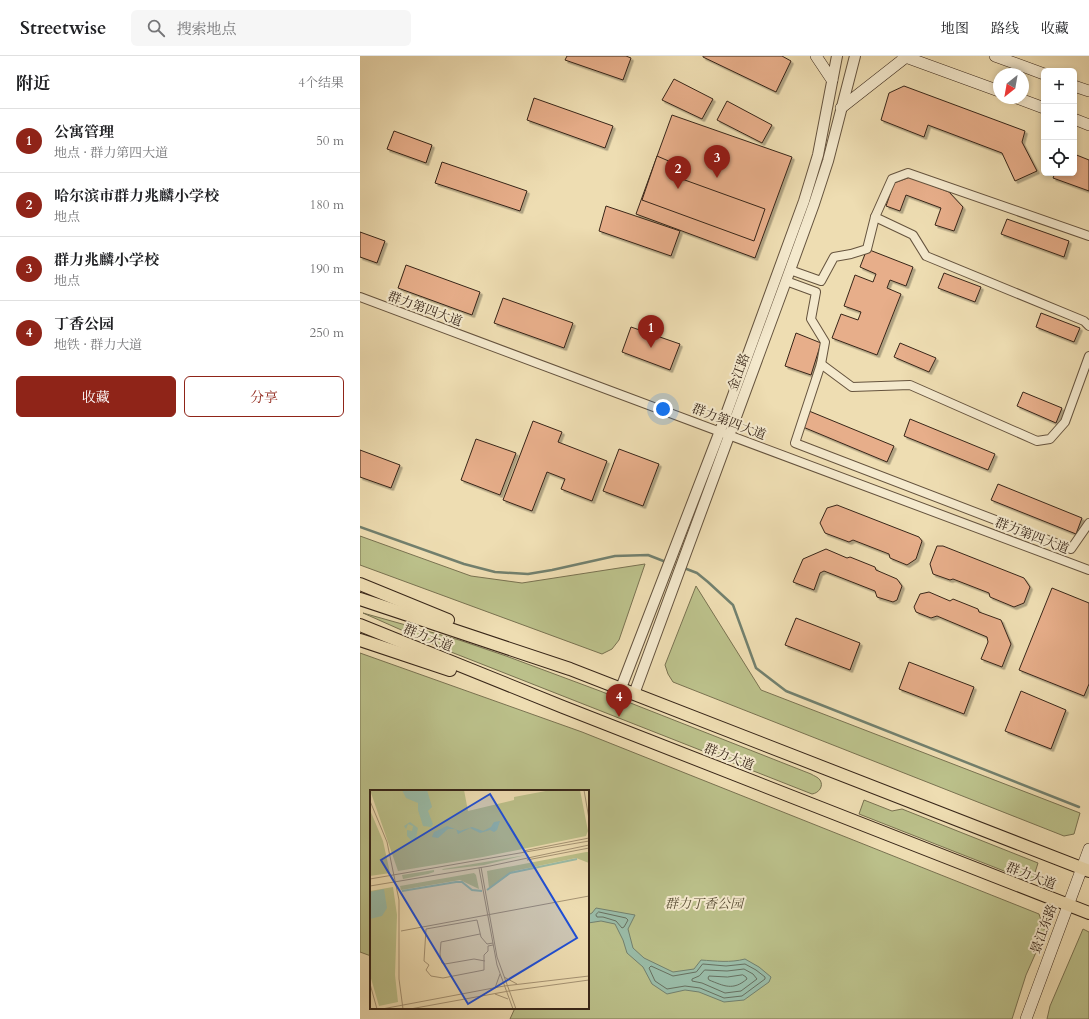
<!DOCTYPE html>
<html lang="zh">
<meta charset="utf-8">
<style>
:root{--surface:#fff;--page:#f6f6f6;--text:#202124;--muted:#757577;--line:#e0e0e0;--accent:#8f2418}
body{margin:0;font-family:Cardo,"Noto Serif SC",serif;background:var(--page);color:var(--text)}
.controls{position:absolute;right:12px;top:12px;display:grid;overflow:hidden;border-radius:6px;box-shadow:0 2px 6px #0003}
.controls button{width:36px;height:36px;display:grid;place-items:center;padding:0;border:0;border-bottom:1px solid var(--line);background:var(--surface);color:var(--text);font:20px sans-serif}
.compass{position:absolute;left:633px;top:12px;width:36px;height:36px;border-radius:50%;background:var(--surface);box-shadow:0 2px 6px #0003;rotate:211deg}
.you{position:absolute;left:303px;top:353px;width:14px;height:14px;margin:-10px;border:3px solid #fff;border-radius:50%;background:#1a73e8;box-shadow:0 0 0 6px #1a73e833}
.badge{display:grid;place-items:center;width:26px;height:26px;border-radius:50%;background:var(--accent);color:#fff;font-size:13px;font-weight:700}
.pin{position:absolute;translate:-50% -33px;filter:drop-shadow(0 1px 2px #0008)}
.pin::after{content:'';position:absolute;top:21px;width:14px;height:12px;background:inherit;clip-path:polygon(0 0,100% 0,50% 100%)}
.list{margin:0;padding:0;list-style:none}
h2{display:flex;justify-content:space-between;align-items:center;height:52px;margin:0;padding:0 16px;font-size:17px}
h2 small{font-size:13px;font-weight:400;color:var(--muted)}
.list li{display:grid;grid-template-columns:26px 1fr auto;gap:12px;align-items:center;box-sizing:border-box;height:64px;padding:0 16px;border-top:1px solid var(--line)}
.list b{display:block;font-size:15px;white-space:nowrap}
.list p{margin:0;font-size:13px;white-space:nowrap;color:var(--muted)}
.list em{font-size:13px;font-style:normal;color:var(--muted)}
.actions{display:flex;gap:8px;padding:12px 16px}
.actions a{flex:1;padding:9px 0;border:1px solid var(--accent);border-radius:6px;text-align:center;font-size:14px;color:var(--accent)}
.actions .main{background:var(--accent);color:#fff}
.icon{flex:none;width:22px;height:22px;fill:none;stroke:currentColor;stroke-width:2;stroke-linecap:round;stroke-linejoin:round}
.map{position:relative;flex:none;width:729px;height:963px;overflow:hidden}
header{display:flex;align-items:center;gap:24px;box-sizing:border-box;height:56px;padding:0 20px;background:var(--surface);border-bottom:1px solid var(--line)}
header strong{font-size:19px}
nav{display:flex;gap:22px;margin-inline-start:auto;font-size:14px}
.search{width:280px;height:36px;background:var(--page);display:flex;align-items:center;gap:10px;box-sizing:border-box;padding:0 14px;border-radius:6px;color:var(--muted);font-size:15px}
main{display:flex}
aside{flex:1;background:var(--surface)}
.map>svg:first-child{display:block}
.green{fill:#bbc08a;stroke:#797251}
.water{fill:#9abca8;stroke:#72806e}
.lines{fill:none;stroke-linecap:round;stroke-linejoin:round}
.shore{stroke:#687060;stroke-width:1}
.stream{stroke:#72806e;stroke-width:2.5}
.building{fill:#e7ae8a;stroke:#372518;filter:url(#shadow)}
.minor-casing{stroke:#65533e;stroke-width:10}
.tertiary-casing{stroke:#65533e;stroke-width:12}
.secondary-casing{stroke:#372518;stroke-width:12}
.primary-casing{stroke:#372518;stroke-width:14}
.minor{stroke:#f4e9cd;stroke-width:8}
.tertiary{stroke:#f4e9cd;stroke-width:10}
.secondary{stroke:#f4e9cd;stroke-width:11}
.primary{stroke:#eeddb2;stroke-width:12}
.labels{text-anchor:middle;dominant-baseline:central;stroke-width:4;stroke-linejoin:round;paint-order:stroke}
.street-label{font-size:13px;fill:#372518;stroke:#f4e9cd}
.park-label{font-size:13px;font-style:italic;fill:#584c34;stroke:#f4e9cd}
.inset-river{fill:none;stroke:#9abca8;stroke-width:2}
.inset-road{fill:none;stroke:#a59374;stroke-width:1}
.view{fill:#1d4ed8;fill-opacity:0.15;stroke:#1d4ed8;stroke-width:2}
.inset-edge{fill:none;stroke:#372518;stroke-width:2}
</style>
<header>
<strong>Streetwise</strong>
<div class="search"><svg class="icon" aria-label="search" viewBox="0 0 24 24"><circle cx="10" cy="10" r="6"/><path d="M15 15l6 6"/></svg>搜索地点</div>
<nav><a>地图</a><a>路线</a><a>收藏</a></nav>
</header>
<main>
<aside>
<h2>附近<small>4个结果</small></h2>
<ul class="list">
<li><span class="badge">1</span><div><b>公寓管理</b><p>地点 · 群力第四大道</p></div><em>50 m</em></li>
<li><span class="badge">2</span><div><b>哈尔滨市群力兆麟小学校</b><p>地点</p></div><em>180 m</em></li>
<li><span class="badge">3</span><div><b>群力兆麟小学校</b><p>地点</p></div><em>190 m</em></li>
<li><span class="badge">4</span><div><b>丁香公园</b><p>地铁 · 群力大道</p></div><em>250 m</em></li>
</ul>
<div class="actions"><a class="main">收藏</a><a>分享</a></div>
</aside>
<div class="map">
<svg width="729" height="963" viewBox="0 0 729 963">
<defs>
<filter id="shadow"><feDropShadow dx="2.5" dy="2.5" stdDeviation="0" flood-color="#0004"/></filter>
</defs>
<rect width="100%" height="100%" fill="#eeddb2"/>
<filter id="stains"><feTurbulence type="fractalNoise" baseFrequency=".005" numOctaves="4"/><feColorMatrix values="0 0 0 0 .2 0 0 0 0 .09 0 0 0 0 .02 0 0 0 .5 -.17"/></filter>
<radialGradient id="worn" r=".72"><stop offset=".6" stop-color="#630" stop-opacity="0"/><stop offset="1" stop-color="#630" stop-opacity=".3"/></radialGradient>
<g class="green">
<polygon points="0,480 111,520 162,527 285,508 259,584 252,593 242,598 0,509"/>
<polygon points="336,530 401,634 720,757 714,778 704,780 313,626 308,618 305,609"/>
<path d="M 3,557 L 99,584 L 146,600 L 240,635 L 451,718 C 454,720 458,721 460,724 C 464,730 459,737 452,738 L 91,596 Z"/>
<polygon points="0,597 222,676 679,858 685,876 666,919 652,963 150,963 155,952 228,952 228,735 11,735 11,900 0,896"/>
<polygon points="504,744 532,755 542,753 678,807 672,826 499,758"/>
<polygon points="723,873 729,876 729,963 687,963 690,950"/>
</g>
<path class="water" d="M 236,852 L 275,859 L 268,873 L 273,892 L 284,902 L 313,916 L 334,913 L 341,904 C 356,905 370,907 385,903 L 399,911 L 411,921 L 409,926 L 384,944 L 364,946 L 339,936 L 325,934 L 307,938 L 292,928 L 283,911 L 267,897 L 263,884 L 255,868 L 241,865 L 228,867 L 228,859 L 232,857 Z"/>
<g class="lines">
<g class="shore">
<polygon points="239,856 266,862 268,864 264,871 262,872 256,865 243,861 237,861 236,859"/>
<polygon points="343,908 366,910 385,908 396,914 405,921 405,923 382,940 364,942 340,932 325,930 307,933 295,925 289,912 291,910 313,920 336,916"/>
<polygon points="345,914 367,915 384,913 393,918 397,923 381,935 365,937 342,927 332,925 332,923 339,920"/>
<path d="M 383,919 L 386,921 L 387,923 C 373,935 364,930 349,924 L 348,922 L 349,920 L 367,921 Z"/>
</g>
<g class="stream">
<polyline points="0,471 104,508 135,516 168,518 192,514 255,500 288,499 306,506"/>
<polyline points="324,512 337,517 348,526 373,549 396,612 426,635 719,751"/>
</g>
</g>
<g class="building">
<polygon points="207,0 266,0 271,2 263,24 205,4"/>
<polygon points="343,0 422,0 431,5 416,36 343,1"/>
<polygon points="314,23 353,43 342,63 302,44"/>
<polygon points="544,30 665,75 662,86 677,115 655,125 642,97 568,69 564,81 521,64 529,37"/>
<polygon points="174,42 253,70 245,92 167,64"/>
<polygon points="367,45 412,69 402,87 357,64"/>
<polygon points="312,59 432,101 395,202 276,158"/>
<polygon points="34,75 72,89 66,107 27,93"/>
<polygon points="714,98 729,104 729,135 693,122 695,117 714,117"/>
<polygon points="297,100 325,112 322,123 405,153 394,185 282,144"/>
<polygon points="82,106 167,135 160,155 75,127"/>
<polygon points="550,121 589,136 603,151 594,175 575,169 581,152 546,139 540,155 526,150 534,127"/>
<polygon points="246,150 320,175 311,200 239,175"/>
<polygon points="647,163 709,185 704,201 641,178"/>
<polygon points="0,176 25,185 17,207 0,201"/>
<polygon points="507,193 553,211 546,230 530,224 527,232 541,238 517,299 472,282 481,258 498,264 501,256 484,250 495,219 513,226 516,218 500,211"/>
<polygon points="46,209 120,236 112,259 38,232"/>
<polygon points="584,217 621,231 615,246 578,232"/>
<polygon points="143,242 213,267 204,292 134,267"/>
<polygon points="681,257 720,272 714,286 676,271"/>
<polygon points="271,271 320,288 310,314 262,296"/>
<polygon points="436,277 461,287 451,319 425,310"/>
<polygon points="540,287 576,302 569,316 534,301"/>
<polygon points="663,336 702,352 696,367 657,350"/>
<polygon points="449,355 534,390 527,406 443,371"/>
<polygon points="550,363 635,398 628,414 544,380"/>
<polygon points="173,365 202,376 198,386 247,405 232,445 201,433 205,423 187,416 172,455 143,444"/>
<polygon points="116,383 156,397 140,439 101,424"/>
<polygon points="259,393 299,408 283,450 243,435"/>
<polygon points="0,394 40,409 31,432 0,421"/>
<polygon points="638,428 722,462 716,478 631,444"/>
<polygon points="477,449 559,481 562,485 556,503 547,509 530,502 529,498 493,484 489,486 465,477 460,467 467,452"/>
<polygon points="577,490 583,490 664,522 670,531 664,547 654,551 630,541 629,537 593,523 590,524 573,518 570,508"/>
<polygon points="466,493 487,502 490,501 515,511 516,514 537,523 542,530 537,544 533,546 517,541 515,535 464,515 460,517 454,534 433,526 443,503"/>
<polygon points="692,532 729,547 729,628 724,640 659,614"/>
<polygon points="569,536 590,545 593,543 618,553 619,556 641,564 651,588 642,611 621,603 628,586 627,581 577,560 571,562 556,556 554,551 560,538"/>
<polygon points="436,562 500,587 490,614 425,589"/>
<polygon points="549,606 614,631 604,658 539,633"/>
<polygon points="661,635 706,654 691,693 645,675"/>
</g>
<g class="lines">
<g class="minor-casing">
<g id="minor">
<polyline points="515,161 553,179 566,200 724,265 729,270"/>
<polyline points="430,214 461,225 474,201 491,198 507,193 515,161 532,123 548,117 729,180"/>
<polyline points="426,225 456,236 451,263 465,286 461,308 435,387 711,493 729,467"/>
<polyline points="0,241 729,514"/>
<polyline points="461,308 492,331 550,329 677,385 690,383 705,366 729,300"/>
</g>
</g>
<g class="tertiary-casing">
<g id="tertiary">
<polyline points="261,632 360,375 444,145 458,99 477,0"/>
<polyline points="274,638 426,225 454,148 468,105 495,0"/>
</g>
</g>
<g class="secondary-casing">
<g id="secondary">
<polyline points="456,0 472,24"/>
<polyline points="543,0 639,35"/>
<polyline points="635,0 684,18"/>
<polyline points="714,30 729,35"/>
<polyline points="657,42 684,52"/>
<polyline points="481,52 546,1"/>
<polyline points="714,63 729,69"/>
<polyline points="666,963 729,793"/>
</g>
</g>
<g class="primary-casing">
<g id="primary">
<polyline points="0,528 88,564"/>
<polyline points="0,543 210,613 729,815"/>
<polyline points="0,569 203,651 729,857"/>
<polyline points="0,584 90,614"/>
</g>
</g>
<use href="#minor" class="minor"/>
<use href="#tertiary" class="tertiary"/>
<use href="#secondary" class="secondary"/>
<use href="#primary" class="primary"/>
</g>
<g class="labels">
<g class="street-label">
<text transform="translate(65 253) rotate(20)">群力第四大道</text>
<text transform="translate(379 316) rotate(-70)">金江路</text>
<text transform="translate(369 366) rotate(21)">群力第四大道</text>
<text transform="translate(672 480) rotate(21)">群力第四大道</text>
<text transform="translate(68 582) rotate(22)">群力大道</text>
<text transform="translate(369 701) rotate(21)">群力大道</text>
<text transform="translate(671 820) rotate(21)">群力大道</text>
<text transform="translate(684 873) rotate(-70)">景江东路</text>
</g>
<g class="park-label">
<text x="344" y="848">群力丁香公园</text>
</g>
</g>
<g transform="translate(10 734)">
<rect width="219" height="219" fill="#eeddb2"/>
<path d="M 0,0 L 94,0 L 98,21 L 144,10 L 144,7 L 181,0 L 210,0 L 218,41 L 216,46 L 113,67 L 28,81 ZM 0,20 L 13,51 L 20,83 L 0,86 ZM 216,62 L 219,62 L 219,73 L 206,68 L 144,81 L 119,98 L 117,81 ZM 156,65 L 114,75 L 72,80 L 73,79 ZM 64,80 L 64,82 L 58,84 L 33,89 L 32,85 ZM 104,83 L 106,85 L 109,99 L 90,90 L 31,100 L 30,96 ZM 23,97 L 27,125 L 25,185 L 28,212 L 9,216 L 0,185 L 0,101 Z" fill="#bbc08a"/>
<path d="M 32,0 L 57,0 L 62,17 L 58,21 L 63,34 L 61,37 L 53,36 L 48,20 L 48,13 L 36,8 ZM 130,31 L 127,40 L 124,42 L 120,40 L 110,43 L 100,38 L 88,44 L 86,39 L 78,39 L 68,48 L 62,47 L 64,42 L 77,36 L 90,41 L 102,37 L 113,41 L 121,37 L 124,32 ZM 40,32 L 48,38 L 46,49 L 41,50 L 37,46 L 37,40 L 42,41 L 43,36 L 38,34 L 36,39 L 34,36 ZM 14,99 L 17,118 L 12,126 L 0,129 L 0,102 Z" fill="#9abca8"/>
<path class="inset-river" d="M 117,100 L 140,83 L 207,69M 32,101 L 86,92 L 92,92 L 102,100 L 112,101"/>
<path class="inset-road" d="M 214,0 L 219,29M 0,11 L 17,52 L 29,110 L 29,189 L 33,219M 153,61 L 219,48M 157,70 L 219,58M 111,77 L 127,167 L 146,219M 109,78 L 127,175 L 143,219M 0,89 L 219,51M 0,96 L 120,76 L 219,55M 31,141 L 219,106M 110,144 L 71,152 L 70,164 L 72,173 L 75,174 L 104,169 L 115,171M 123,153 L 117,154 L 111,147 L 107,130 L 56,139 L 54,171 L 59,175 L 56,180 L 61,186 L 73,188 L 114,180 L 114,165 L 118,161 L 118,156 L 123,155M 134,187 L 147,194M 0,194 L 7,219M 125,198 L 130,184M 125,204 L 138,209M 12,219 L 134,196 L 219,186M 40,219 L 139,201 L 219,190"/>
<path class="view" d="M 120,4 L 207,148 L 98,214 L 11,70 Z"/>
<rect width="219" height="219" class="inset-edge"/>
</g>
<rect width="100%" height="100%" filter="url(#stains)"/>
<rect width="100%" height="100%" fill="url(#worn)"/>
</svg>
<div class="controls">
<button>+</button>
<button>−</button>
<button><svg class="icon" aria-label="locate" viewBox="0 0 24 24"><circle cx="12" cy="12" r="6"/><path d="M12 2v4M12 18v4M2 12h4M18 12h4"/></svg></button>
</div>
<svg class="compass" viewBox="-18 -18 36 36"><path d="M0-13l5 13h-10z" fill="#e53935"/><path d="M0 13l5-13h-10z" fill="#757577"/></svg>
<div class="you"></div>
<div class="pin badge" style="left:291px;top:292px">1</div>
<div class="pin badge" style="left:318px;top:133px">2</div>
<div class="pin badge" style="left:357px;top:122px">3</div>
<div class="pin badge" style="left:259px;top:661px">4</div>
</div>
</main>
